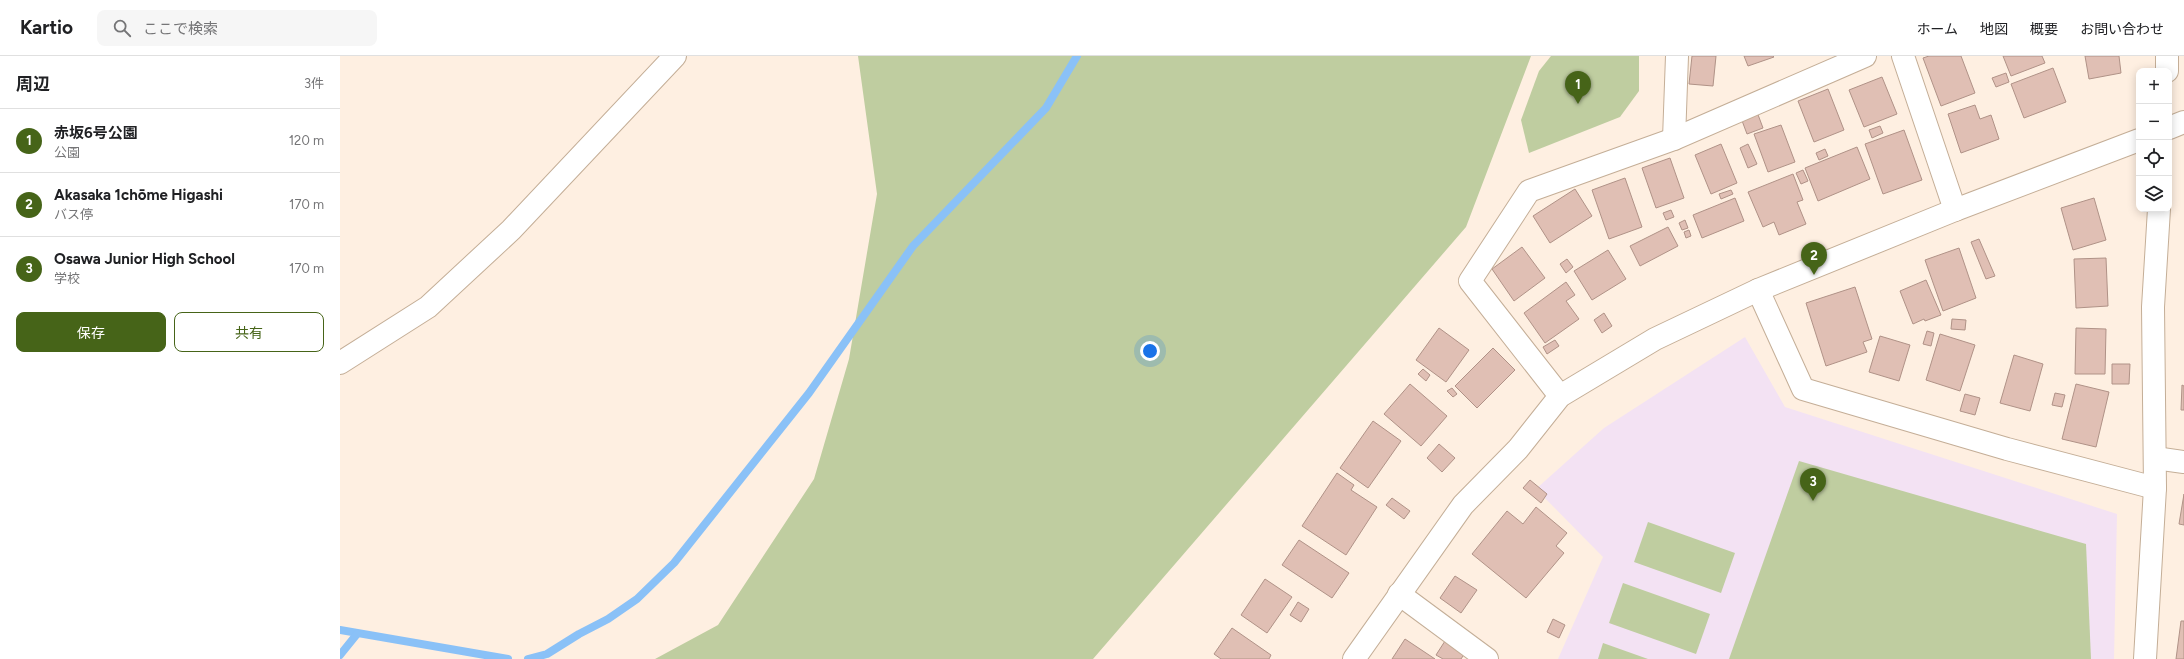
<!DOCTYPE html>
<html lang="ja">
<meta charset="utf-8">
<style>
:root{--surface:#fff;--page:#f6f6f6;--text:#202124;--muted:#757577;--line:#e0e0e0;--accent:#466418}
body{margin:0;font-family:Figtree,"Noto Sans JP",sans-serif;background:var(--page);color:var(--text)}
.controls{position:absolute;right:12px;top:12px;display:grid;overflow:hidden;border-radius:8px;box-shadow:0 2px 10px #0003}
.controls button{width:36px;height:36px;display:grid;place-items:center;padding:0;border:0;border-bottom:1px solid var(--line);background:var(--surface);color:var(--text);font:20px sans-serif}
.you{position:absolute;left:810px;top:295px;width:14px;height:14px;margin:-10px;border:3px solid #fff;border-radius:50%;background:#1a73e8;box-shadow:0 0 0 6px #1a73e833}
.badge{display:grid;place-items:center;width:26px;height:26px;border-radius:50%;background:var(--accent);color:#fff;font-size:13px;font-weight:700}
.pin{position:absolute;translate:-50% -33px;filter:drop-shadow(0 1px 2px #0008)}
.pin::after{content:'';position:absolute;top:21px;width:14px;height:12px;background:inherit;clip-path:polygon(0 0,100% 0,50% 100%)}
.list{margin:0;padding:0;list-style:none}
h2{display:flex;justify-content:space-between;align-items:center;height:52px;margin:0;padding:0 16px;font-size:17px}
h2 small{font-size:13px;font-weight:400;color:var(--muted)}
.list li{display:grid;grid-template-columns:26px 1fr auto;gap:12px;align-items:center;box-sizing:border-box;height:64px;padding:0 16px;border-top:1px solid var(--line)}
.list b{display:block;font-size:15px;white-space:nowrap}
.list p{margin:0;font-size:13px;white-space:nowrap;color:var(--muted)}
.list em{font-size:13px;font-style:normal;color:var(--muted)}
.actions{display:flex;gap:8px;padding:12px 16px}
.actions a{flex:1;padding:9px 0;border:1px solid var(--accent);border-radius:8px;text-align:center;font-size:14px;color:var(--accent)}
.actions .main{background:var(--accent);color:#fff}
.icon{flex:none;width:22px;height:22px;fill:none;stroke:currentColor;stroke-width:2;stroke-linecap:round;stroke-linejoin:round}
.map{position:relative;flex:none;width:1844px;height:603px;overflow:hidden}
header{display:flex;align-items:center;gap:24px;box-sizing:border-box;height:56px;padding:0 20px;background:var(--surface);border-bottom:1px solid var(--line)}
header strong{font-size:19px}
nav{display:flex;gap:22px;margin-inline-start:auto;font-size:14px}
.search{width:280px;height:36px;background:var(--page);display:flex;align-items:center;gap:10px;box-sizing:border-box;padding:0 14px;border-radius:8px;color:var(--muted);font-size:15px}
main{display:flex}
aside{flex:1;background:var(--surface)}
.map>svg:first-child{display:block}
.education{fill:#f3e2f3}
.green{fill:#bfcda0}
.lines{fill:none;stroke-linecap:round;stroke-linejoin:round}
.stream{stroke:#8ac1f7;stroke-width:8}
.building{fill:#e0bfb4;stroke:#b09287}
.street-casing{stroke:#c4ae97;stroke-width:24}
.secondary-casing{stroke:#c4ae97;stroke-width:24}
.street{stroke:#fff;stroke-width:22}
.secondary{stroke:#fff;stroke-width:22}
</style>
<header>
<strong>Kartio</strong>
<div class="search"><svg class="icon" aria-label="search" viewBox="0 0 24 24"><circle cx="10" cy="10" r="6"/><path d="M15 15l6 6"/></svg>ここで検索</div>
<nav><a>ホーム</a><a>地図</a><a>概要</a><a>お問い合わせ</a></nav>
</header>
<main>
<aside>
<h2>周辺<small>3件</small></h2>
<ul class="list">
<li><span class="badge">1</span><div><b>赤坂6号公園</b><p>公園</p></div><em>120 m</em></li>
<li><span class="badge">2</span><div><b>Akasaka 1chōme Higashi</b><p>バス停</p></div><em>170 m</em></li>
<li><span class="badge">3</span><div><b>Osawa Junior High School</b><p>学校</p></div><em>170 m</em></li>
</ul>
<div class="actions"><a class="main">保存</a><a>共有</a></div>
</aside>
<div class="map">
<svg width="1844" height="603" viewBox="0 0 1844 603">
<rect width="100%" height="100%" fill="#feefe1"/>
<polygon class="education" points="1405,281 1445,351 1777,458 1774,603 1218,603 1263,501 1196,433 1264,372"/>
<g class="green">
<polygon points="518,0 1191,0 1126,171 753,603 315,603 378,569 474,423 509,303 537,138"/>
<polygon points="1211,0 1299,0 1299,35 1280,61 1189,97 1181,64 1199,15"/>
<polygon points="1459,405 1746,488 1751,603 1389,603"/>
<polygon points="1308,466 1395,497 1381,537 1294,506"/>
<polygon points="1283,527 1370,558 1356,598 1269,567"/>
<polygon points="1263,587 1308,603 1258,603"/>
</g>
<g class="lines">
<g class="stream">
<polyline points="0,574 168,603"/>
<polyline points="0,599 17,578"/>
<polyline points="188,603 207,598 239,578 268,563 297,543 334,507 469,337 573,190 706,52 737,0"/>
</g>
</g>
<g class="building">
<polygon points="1352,0 1376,0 1373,30 1349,28"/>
<polygon points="1404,0 1433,0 1434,1 1408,10"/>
<polygon points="1589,0 1621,0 1635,37 1601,50 1583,2"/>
<polygon points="1663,0 1702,0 1705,7 1671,20"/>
<polygon points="1745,0 1779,0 1781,17 1749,23"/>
<polygon points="1713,12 1726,46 1684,62 1671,28"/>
<polygon points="1666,17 1669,26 1656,31 1652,22"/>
<polygon points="1542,21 1557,58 1524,71 1509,34"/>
<polygon points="1488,33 1504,74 1474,86 1458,45"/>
<polygon points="1635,49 1640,63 1651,59 1659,83 1621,97 1608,58"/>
<polygon points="1417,56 1423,72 1407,78 1401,62"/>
<polygon points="1441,69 1455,106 1428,116 1414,78"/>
<polygon points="1540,70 1543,77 1532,82 1529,74"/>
<polygon points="1564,74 1582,124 1543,138 1525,88"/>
<polygon points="1381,88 1397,127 1371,138 1355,99"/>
<polygon points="1408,88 1417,108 1408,112 1400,92"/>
<polygon points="1517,91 1530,123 1478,145 1465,112"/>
<polygon points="1485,93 1488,100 1479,104 1476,97"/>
<polygon points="1330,102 1344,142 1316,152 1302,112"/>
<polygon points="1463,114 1468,125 1461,128 1456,117"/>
<polygon points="1453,118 1463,144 1457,146 1466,168 1439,179 1434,166 1423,171 1408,136"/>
<polygon points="1285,122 1302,171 1269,183 1252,134"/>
<polygon points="1235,133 1252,160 1210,187 1193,160"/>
<polygon points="1391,134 1393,138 1381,143 1379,138"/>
<polygon points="1395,142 1404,165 1362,182 1353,159"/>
<polygon points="1754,142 1766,184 1733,194 1721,152"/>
<polygon points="1331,154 1334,161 1326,164 1323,157"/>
<polygon points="1345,164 1348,172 1342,174 1339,167"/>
<polygon points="1328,171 1338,190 1300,210 1290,190"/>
<polygon points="1349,174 1351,180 1346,182 1344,176"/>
<polygon points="1639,183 1655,220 1646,223 1631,186"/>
<polygon points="1182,191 1205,222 1174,245 1152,213"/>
<polygon points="1619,192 1636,242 1603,255 1585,204"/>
<polygon points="1268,194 1286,223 1252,244 1234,215"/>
<polygon points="1766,202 1768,250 1736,252 1734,203"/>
<polygon points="1227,203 1233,211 1226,217 1220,208"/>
<polygon points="1586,224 1601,259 1585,265 1584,263 1573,268 1560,235"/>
<polygon points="1226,226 1235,239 1226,245 1239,263 1205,287 1184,257"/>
<polygon points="1515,231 1532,283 1523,286 1527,296 1486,310 1466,247"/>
<polygon points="1264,257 1272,270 1262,277 1254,264"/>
<polygon points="1612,263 1626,264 1625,274 1611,273"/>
<polygon points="1099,272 1129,294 1106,326 1076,304"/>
<polygon points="1736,272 1766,273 1765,318 1735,318"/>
<polygon points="1587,275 1594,277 1591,290 1583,288"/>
<polygon points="1600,278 1635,289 1620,335 1586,324"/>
<polygon points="1540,280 1570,289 1559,325 1529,316"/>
<polygon points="1215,284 1219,290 1207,298 1203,291"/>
<polygon points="1153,292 1175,314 1137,352 1115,330"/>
<polygon points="1674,299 1703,308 1690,355 1660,347"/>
<polygon points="1772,308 1790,308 1789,328 1772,328"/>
<polygon points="1083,313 1090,319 1086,325 1078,318"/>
<polygon points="1070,328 1107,360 1081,390 1044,358"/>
<polygon points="1736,328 1769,336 1756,391 1722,383"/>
<polygon points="1842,329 1844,330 1844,354 1841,354"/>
<polygon points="1112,332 1117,338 1113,341 1107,335"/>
<polygon points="1715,337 1725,339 1722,351 1712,349"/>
<polygon points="1625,338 1640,342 1635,359 1620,355"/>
<polygon points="1033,365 1061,385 1028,432 1000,412"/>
<polygon points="1099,388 1115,402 1102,416 1087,402"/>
<polygon points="997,417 1014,429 1011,434 1037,451 1006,499 962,470"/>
<polygon points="1190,424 1207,438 1201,447 1183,432"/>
<polygon points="1844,438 1844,469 1839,468"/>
<polygon points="1052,442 1070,455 1064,463 1046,449"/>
<polygon points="1196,451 1227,477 1216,490 1224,497 1186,542 1132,498 1167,455 1183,468"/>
<polygon points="959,484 1009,517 992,542 942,509"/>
<polygon points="1115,520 1137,534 1121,557 1100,542"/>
<polygon points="925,523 952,541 927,577 901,559"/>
<polygon points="958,546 969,553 961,566 950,559"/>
<polygon points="1213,563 1225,569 1219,582 1207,576"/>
<polygon points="1841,565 1844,565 1844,603 1836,603"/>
<polygon points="892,572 931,599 929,603 881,603 874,598"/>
<polygon points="1065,583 1095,603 1052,603"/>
<polygon points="1105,585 1125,597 1121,603 1103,603 1096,599"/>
</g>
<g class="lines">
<g class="street-casing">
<g id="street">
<polyline points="1563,0 1615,154"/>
<polyline points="1334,83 1337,0"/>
<polyline points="1418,234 1463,333 1667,393 1815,432"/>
<polyline points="0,307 88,251 171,174 335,0"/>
<polyline points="1220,340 1130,225 1189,135 1334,83 1525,0"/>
<polyline points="1815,402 1844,406"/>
<polyline points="1059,538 1147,603"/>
</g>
</g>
<g class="secondary-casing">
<g id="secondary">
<polyline points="1827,15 1827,0"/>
<polyline points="1829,72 1844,66"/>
<polyline points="1014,603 1123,449 1178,393 1220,340 1315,283 1418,234 1615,154 1799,84"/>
<polyline points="1805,603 1815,432 1813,251 1819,153"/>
</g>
</g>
<use href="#street" class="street"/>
<use href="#secondary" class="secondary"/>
</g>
</svg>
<div class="controls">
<button>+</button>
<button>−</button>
<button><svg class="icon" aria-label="locate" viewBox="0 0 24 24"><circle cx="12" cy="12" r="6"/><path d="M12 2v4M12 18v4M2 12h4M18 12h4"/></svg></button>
<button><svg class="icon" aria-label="layers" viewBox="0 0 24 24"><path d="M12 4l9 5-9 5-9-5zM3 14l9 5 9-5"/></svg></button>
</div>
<div class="you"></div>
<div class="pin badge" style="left:1238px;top:48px">1</div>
<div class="pin badge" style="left:1474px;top:219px">2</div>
<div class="pin badge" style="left:1473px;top:445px">3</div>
</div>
</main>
